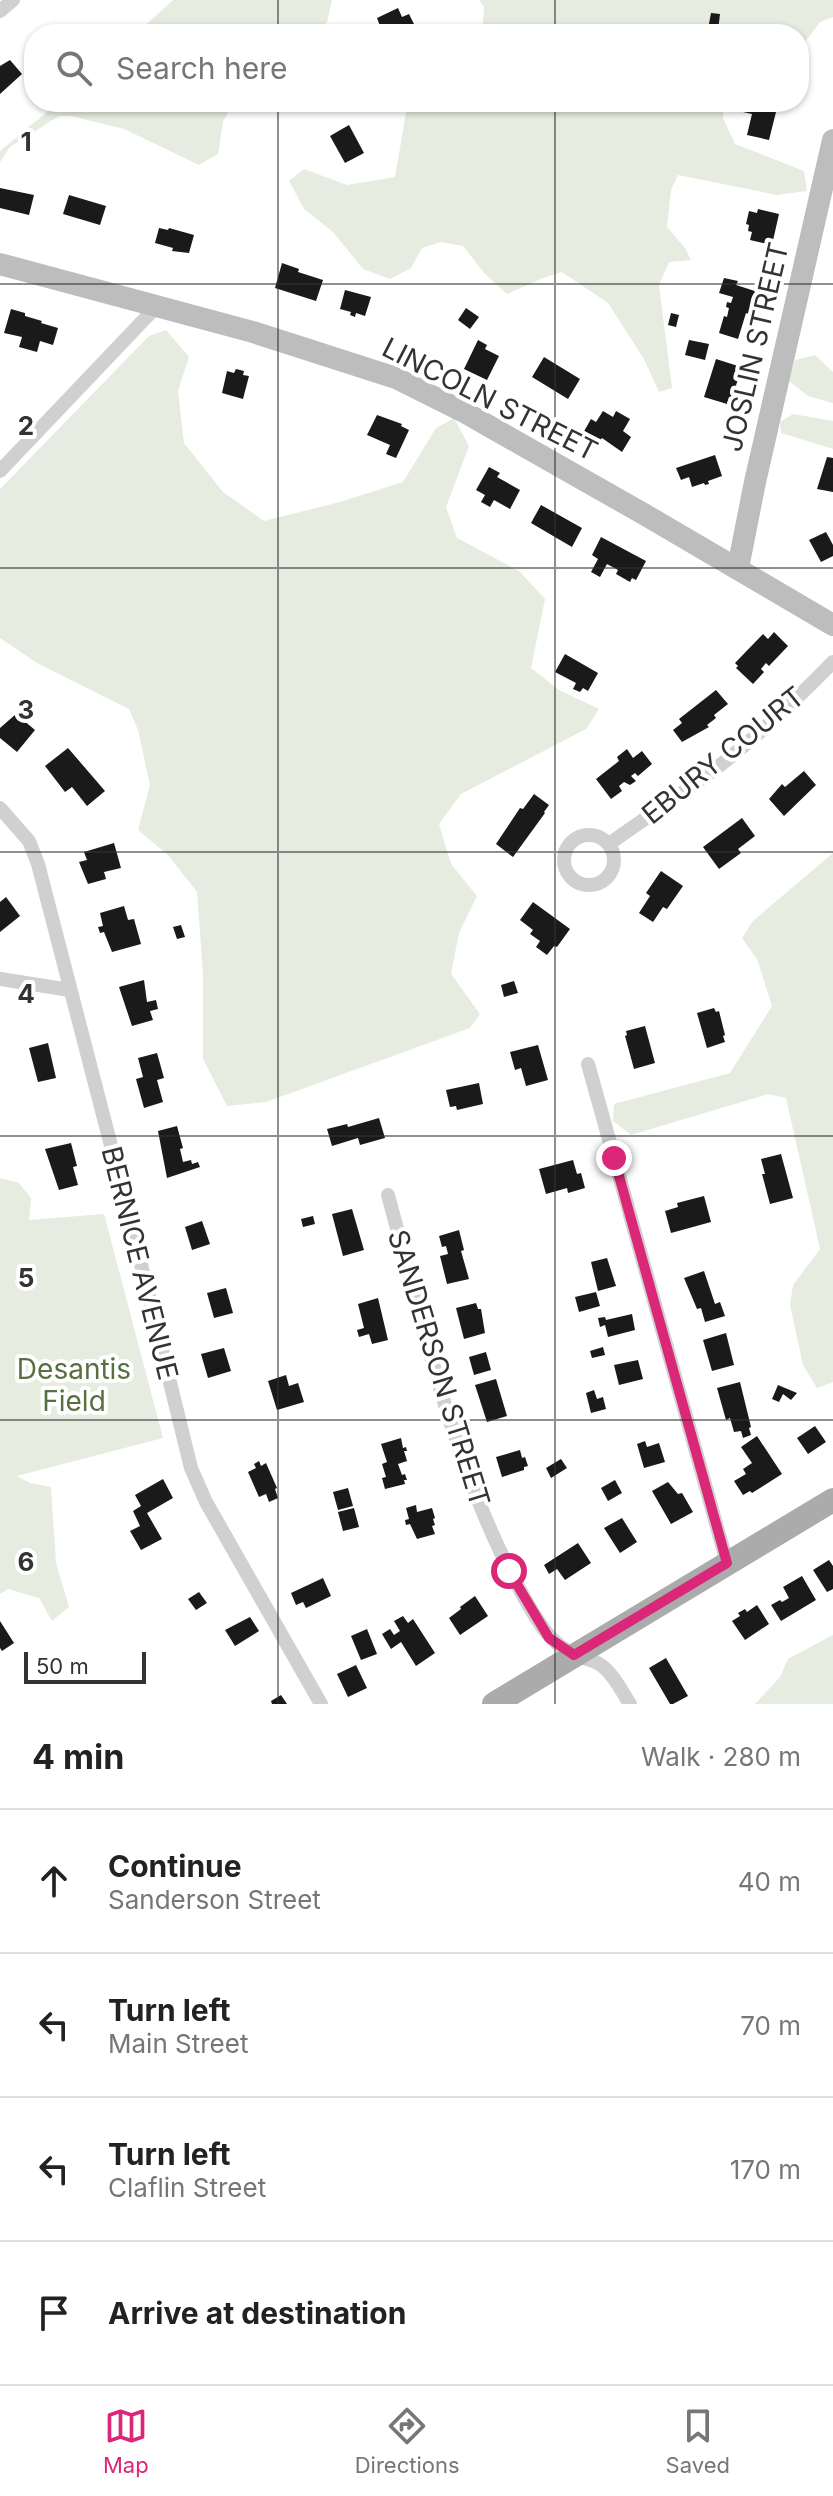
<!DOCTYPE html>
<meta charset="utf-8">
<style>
:root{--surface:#fff;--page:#f2f2f2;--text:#222;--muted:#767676;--line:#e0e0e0;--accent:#db2777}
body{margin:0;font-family:Inter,sans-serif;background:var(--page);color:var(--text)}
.scale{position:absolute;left:24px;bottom:20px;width:122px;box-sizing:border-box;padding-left:8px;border:4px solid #333;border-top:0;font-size:22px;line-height:28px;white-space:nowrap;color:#333;-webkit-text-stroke:6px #fff;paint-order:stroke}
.stop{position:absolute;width:24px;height:24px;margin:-18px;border:6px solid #db2777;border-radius:50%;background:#fff}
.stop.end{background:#db2777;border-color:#fff;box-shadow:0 2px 8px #0008}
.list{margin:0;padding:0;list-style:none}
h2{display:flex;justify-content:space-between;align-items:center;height:104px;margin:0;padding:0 32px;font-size:34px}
h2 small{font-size:26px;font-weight:400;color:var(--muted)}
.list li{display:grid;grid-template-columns:52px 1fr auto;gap:24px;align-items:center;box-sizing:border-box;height:144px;padding:0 32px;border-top:2px solid var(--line)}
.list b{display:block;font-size:30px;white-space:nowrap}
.list p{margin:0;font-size:26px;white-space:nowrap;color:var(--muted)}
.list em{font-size:26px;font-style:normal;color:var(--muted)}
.icon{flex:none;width:44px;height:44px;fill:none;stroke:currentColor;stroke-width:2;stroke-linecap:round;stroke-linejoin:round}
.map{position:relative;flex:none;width:833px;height:1704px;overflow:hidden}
.search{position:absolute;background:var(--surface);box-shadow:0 2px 6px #0004;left:24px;right:24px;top:24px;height:88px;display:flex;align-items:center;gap:20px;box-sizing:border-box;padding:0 28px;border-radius:32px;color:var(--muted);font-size:30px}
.sheet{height:680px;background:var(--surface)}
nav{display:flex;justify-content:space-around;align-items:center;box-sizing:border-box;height:112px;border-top:2px solid var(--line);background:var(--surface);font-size:22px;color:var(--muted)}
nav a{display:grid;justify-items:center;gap:4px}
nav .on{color:var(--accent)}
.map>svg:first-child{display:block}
.green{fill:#e6ecdf}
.building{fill:#1a1a1a}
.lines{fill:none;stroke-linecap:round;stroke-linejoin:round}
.street{stroke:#d0d0d0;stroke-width:14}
.secondary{stroke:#bdbdbd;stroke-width:22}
.primary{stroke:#ababab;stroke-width:24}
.route{stroke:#db2777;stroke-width:10}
.grid{fill:none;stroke:#333;stroke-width:2;stroke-opacity:0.55}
.labels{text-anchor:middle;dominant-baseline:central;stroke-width:8;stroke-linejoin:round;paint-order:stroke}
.street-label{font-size:28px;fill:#333;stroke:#fff}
.park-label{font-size:28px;fill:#56703f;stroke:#fff}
.grid-label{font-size:26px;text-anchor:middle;font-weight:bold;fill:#333;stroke:#fff;stroke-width:8;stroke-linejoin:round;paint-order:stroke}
</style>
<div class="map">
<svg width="833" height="1704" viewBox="0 0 833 1704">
<rect width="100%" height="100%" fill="#fff"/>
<g class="green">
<polygon points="173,0 332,0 327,22 314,34 136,34"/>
<polygon points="479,0 833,0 833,17 820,22 799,50 799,34 482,34 484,7"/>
<polygon points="59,102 233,102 223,122 218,154 199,165 124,129 71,116 59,116 10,147 0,162 0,151"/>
<polygon points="421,102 723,102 723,118 735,144 804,171 807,191 777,195 678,175 671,190 667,227 685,248 691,260 669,262 659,285 672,388 659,392 644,359 608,303 562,272 543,278 507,294 485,274 463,246 441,242 422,248 411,268 390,279 363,269 333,232 304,209 289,181 304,169 347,185 395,177 406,113"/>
<polygon points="166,330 189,357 178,391 184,443 223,492 264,521 340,502 403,482 436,428 454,418 469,446 446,507 457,538 519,571 545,599 531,668 559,690 599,709 586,729 461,794 439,824 451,864 477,896 459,933 451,974 480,1014 470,1028 266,1102 227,1106 203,1059 203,974 197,892 168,855 138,830 150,785 138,730 129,709 37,663 0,638 0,489 149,336"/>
<polygon points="815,355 833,372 833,403 808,396 789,381 795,360"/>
<polygon points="793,414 833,421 833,449 781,433 780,422"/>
<polygon points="833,853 833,1382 817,1388 803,1365 790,1305 793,1285 820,1249 786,1098 768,1094 631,1135 613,1121 614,1104 730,1073 772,1006 757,959 742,938 753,921"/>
<polygon points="0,1178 19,1183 31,1198 29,1220 104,1214 163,1438 17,1476 30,1483 51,1487 56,1563 69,1607 52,1621 39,1598 8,1589 0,1594"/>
<polygon points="833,1635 833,1704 755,1704 780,1677 788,1659"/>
</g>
<g class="building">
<polygon points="398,8 402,17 409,14 414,24 408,27 411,34 393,34 392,31 383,34 377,18"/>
<polygon points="711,13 720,14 718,31 708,29"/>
<polygon points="10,60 22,74 0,94 0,66"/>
<polygon points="745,102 778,104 769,140 747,135 752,114 743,112"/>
<polygon points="349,125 364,153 345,163 330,136"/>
<polygon points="0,188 34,195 29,215 0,208"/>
<polygon points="69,195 106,206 100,225 63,214"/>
<polygon points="758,209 779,214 772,245 750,240 752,232 748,231 749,225 746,224 749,211 757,213"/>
<polygon points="159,228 168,230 169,228 194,235 189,253 172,251 173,248 155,243"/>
<polygon points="282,263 299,269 298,272 323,280 316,301 275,288"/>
<polygon points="724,278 738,281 736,285 758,292 751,315 746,313 738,339 719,333 724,316 727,317 729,308 726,307 727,302 731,303 733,297 719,293"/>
<polygon points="345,290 371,297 365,316 356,313 355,317 350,315 351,312 340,309"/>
<polygon points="466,308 479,317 470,329 458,320"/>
<polygon points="11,309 25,313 25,316 42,321 41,323 58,328 53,345 40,341 37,352 19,347 22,337 4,333"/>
<polygon points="671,313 679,315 676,327 668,325"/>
<polygon points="478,340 487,345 485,349 499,356 487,380 464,369"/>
<polygon points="689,340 709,344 705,360 685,355"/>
<polygon points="544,357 580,379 568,399 532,377"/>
<polygon points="716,359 738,366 736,375 739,376 732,398 729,397 727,404 704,397"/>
<polygon points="236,369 244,371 243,375 249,376 243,399 222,393 227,371 234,373"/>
<polygon points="603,411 613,417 616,411 630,419 623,431 631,437 622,452 602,438 599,442 583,433 591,419 596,422"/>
<polygon points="377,415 402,424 401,426 409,430 396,458 386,454 390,445 367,435"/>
<polygon points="715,455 722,476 708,481 709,484 705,485 704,483 692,487 689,477 681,480 676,468"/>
<polygon points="827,457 833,458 833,492 817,489"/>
<polygon points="489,467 500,473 497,477 520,490 510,509 494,500 490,507 481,502 485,495 476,490"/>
<polygon points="541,505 582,528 572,547 531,523"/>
<polygon points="826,532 833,545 833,556 821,562 809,540"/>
<polygon points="601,537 646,561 636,580 632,578 630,582 616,574 618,570 607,564 600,577 591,572 598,559 592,555"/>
<polygon points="774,632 788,646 769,666 766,663 761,669 764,672 753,684 736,668 738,666 735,663 763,634 768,639"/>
<polygon points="565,654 598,673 588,691 583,688 580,692 573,689 576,683 555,672"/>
<polygon points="716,690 728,704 714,715 716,718 707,725 709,727 682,742 673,730 682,723 679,719"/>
<polygon points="16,714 35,730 17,752 0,738 0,728"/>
<polygon points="68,748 105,791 87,806 72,787 65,792 45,766"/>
<polygon points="627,749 633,758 642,751 652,764 638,776 635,773 631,776 636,781 630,785 624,782 619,786 622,791 611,799 596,779 619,761 617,757"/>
<polygon points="804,771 816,785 784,816 769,799 782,784 785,787"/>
<polygon points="534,794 549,805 544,812 545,813 513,857 496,844 520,808 523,809"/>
<polygon points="742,818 755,836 738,849 741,853 719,869 703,847"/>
<polygon points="114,843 121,868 104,872 106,879 88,884 79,862 87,860 84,852"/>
<polygon points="661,871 683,886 667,909 663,907 653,922 639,913 650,896 646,893"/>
<polygon points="6,897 20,916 0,932 0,902"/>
<polygon points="533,902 570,929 557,947 554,946 547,955 536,947 540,941 530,934 533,930 520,920"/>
<polygon points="124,906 128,920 134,919 141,944 112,952 104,932 100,933 98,927 103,926 100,913"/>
<polygon points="181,925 185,937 177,939 173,927"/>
<polygon points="144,980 147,1002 156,1000 158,1009 150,1011 153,1020 132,1026 119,987"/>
<polygon points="514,981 518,993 504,997 501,985"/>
<polygon points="714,1008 716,1012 719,1011 725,1035 723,1036 725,1042 707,1048 697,1013"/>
<polygon points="645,1026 655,1063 634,1069 625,1036 627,1035 626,1031"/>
<polygon points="48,1043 56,1078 38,1082 29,1048"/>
<polygon points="538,1045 548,1080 526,1086 521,1068 515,1070 510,1052"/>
<polygon points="157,1053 164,1078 157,1080 163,1102 144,1108 136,1079 143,1077 138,1058"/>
<polygon points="479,1083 483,1104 457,1110 456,1106 450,1107 446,1090"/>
<polygon points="379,1118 385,1138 360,1145 358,1138 332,1146 327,1129 347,1124 348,1127"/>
<polygon points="177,1126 183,1148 180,1149 183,1162 191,1160 192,1164 198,1162 200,1167 167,1178 158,1131"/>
<polygon points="71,1143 77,1166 73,1167 78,1185 59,1190 45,1149"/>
<polygon points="781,1154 793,1198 770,1204 762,1174 765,1174 761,1159"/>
<polygon points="573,1160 577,1174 581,1173 585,1188 568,1193 567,1188 546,1194 539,1169"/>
<polygon points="704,1196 711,1222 671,1233 665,1211 678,1207 677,1203"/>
<polygon points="352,1209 364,1250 343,1256 332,1214"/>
<polygon points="313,1216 315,1224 303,1227 301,1219"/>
<polygon points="202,1221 210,1244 192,1250 185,1227"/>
<polygon points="459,1230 464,1250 461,1251 469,1279 447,1284 440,1256 448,1254 446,1246 442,1247 439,1236"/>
<polygon points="607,1258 616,1286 598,1291 591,1262"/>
<polygon points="704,1271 715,1304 720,1302 725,1316 705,1322 701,1308 697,1309 684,1278"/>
<polygon points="226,1288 233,1313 214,1318 207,1293"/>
<polygon points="596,1292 600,1306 579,1312 575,1297"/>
<polygon points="378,1298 388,1340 372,1344 369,1334 359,1337 357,1330 364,1328 358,1304"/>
<polygon points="476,1303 478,1309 481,1309 485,1333 464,1339 456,1308"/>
<polygon points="632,1314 635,1330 608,1337 605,1325 600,1327 598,1318 605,1317 606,1320"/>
<polygon points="726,1333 734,1365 712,1371 703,1340"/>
<polygon points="603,1347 605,1355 592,1358 590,1351"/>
<polygon points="224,1348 231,1371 208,1378 201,1354"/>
<polygon points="486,1352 491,1370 474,1375 469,1357"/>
<polygon points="638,1360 643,1379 619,1385 614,1365"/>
<polygon points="286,1375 289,1386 298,1383 304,1402 277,1410 268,1381"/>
<polygon points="496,1379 507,1416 487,1422 475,1385"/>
<polygon points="740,1382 751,1427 749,1428 751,1435 743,1438 741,1431 734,1432 730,1418 726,1420 717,1388"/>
<polygon points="778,1385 797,1393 791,1400 783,1394 779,1402 772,1399"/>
<polygon points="594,1390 597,1399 603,1397 606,1409 591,1413 586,1393"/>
<polygon points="815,1426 826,1442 808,1454 797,1438"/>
<polygon points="757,1436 782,1474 752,1493 750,1491 743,1495 734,1481 746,1474 743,1469 752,1463 741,1447"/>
<polygon points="401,1438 403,1448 406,1447 407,1451 404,1451 407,1461 398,1464 402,1475 405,1474 407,1480 404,1480 405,1484 385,1489 382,1478 386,1477 382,1464 387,1462 381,1444"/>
<polygon points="645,1441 647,1447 659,1443 665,1462 644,1468 637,1444"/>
<polygon points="520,1450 522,1458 525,1457 528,1466 524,1467 524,1470 502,1477 496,1457"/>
<polygon points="561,1459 567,1468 551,1478 546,1468"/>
<polygon points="259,1461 261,1466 266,1463 277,1488 275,1489 278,1498 269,1502 266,1494 259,1497 248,1472 256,1468 254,1464"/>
<polygon points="163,1479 173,1498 147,1513 162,1539 141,1550 130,1531 140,1526 133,1511 141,1506 135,1495"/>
<polygon points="615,1480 622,1493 608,1501 601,1488"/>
<polygon points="668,1482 678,1494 682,1493 693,1512 671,1524 652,1491"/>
<polygon points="348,1488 353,1506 338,1510 333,1492"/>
<polygon points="416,1505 417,1512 432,1508 435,1518 433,1519 435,1525 432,1526 435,1534 417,1539 410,1524 406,1525 405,1520 409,1519 406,1508"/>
<polygon points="354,1508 359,1527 343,1531 338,1512"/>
<polygon points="622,1518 637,1542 620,1553 604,1528"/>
<polygon points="578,1543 591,1563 565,1580 557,1569 549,1574 544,1565"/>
<polygon points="829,1560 833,1566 833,1589 827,1592 813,1570"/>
<polygon points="802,1576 816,1600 781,1621 771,1605 780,1600 782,1602 789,1598 783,1587"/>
<polygon points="323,1578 331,1596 306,1608 303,1602 296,1605 291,1593"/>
<polygon points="199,1592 207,1603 196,1610 188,1599"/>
<polygon points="475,1596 488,1616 460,1635 449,1618 461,1609 460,1607"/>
<polygon points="757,1605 769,1624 745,1640 732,1621 740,1616 738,1613 745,1609 747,1612"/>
<polygon points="403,1616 408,1623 413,1619 435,1653 416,1666 401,1642 391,1649 382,1634 390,1629 394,1635 400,1631 394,1621"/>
<polygon points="250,1617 259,1631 235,1646 225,1630"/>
<polygon points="0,1621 14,1643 2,1651 0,1648"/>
<polygon points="367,1629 377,1654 361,1660 351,1636"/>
<polygon points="666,1658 688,1696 673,1704 670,1704 649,1668"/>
<polygon points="356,1665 367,1688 348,1697 337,1674"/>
<polygon points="281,1695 287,1704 272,1704 271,1701"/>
</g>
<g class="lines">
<g class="street">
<polyline points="0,11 13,0"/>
<polyline points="0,471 156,307"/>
<polyline points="0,808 29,841 38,864 129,1215 191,1468 206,1502 321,1704"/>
<circle cx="589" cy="860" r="25"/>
<path d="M 609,844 C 645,818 684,793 719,766 C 760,734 797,699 833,662"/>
<polyline points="0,979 70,990"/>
<polyline points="588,1064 727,1563"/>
<path d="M 388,1195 C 427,1338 457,1488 535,1616 C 545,1632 555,1645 573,1654 C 582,1659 593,1659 601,1665 C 614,1675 621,1690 630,1704"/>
</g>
<g class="secondary">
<polyline points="0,264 253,332 396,378 466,413 642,513 833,625"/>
<polyline points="738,568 755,482 833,140"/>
</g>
<polyline class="primary" points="494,1704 833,1500"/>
</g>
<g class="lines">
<polyline class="route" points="509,1571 549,1638 574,1655 727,1563 614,1158"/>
</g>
<path class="grid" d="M 278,0 L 278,34M 555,0 L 555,34M 278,102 L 278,1704M 555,102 L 555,1704M 0,284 L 833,284M 0,568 L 833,568M 0,852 L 833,852M 0,1136 L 833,1136M 0,1420 L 833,1420"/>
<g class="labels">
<g class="street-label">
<text transform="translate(755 347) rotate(-77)">JOSLIN STREET</text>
<text transform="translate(490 399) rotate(27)">LINCOLN STREET</text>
<text transform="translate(723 755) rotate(-39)">EBURY COURT</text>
<text transform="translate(140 1263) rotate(76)">BERNICE AVENUE</text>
<text transform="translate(439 1368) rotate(73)">SANDERSON STREET</text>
</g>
<g class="park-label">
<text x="74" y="1369">Desantis<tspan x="74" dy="32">Field</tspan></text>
</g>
</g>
<g class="grid-label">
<text x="26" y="151">1</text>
<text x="26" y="435">2</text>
<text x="26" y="719">3</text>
<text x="26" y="1003">4</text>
<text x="26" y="1287">5</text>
<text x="26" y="1571">6</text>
</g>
</svg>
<div class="scale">50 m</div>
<div class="stop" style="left:509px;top:1571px"></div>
<div class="stop end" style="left:614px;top:1158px"></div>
<div class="search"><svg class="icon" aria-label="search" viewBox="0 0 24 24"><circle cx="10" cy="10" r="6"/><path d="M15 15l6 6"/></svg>Search here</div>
</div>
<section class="sheet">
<h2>4 min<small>Walk · 280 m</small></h2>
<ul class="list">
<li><svg class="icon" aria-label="ahead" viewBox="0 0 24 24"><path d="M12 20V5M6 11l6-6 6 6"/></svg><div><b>Continue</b><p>Sanderson Street</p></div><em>40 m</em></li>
<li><svg class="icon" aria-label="left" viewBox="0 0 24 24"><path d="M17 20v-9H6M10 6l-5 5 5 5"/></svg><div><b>Turn left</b><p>Main Street</p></div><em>70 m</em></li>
<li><svg class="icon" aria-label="left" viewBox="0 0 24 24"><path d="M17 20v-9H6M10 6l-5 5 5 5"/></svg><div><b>Turn left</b><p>Claflin Street</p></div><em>170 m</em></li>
<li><svg class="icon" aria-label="arrive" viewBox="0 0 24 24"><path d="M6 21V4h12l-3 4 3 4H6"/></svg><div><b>Arrive at destination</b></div></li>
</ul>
</section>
<nav>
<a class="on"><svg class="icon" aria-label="map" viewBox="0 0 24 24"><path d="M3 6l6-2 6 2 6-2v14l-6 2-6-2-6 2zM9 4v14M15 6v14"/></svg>Map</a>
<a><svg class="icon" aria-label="directions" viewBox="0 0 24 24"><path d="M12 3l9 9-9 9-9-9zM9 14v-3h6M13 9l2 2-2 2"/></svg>Directions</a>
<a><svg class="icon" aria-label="saved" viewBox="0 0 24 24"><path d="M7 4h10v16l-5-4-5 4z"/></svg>Saved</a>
</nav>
